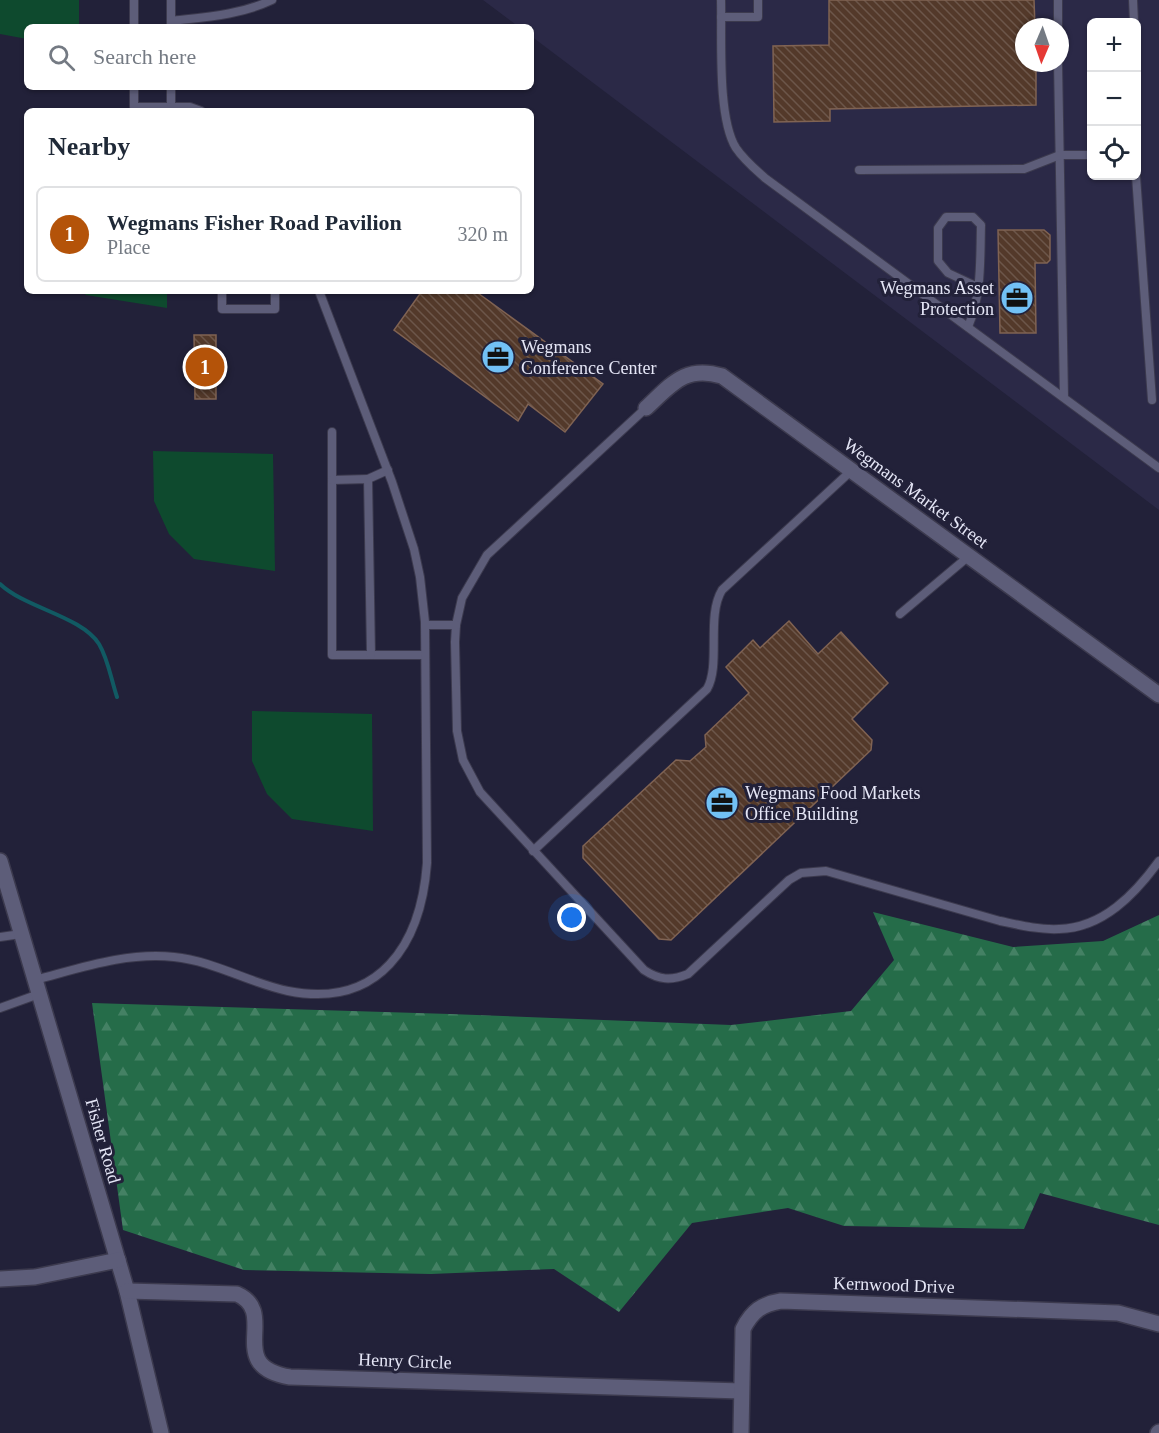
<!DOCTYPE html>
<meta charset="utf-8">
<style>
:root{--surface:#fff;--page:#f2f2f3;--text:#1f2937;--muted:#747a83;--line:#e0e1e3;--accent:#b45309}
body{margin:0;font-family:Georgia,serif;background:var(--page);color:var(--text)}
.controls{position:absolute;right:18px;top:18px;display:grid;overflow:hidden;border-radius:9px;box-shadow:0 2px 4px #0004}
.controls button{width:54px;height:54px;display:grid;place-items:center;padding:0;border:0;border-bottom:2px solid var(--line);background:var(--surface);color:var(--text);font:30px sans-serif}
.compass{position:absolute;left:1015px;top:18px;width:54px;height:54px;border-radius:50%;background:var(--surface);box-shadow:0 2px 4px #0004;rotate:182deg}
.you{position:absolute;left:572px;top:918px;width:21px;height:21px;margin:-15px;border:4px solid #fff;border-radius:50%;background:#1a73e8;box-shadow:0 0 0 9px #1a73e833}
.badge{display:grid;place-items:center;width:39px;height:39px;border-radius:50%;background:var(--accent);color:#fff;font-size:20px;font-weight:700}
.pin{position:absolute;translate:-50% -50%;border:3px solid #fff;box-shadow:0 2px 6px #0006}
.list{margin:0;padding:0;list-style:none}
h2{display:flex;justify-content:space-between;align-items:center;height:78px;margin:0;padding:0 24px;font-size:26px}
h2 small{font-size:20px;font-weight:400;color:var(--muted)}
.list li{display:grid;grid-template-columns:39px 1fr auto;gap:18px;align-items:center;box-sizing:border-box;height:96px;margin:0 12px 12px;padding:0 12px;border:2px solid var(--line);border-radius:9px}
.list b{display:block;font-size:22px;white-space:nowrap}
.list p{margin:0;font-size:20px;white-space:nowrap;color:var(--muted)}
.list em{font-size:20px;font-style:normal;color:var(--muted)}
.icon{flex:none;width:33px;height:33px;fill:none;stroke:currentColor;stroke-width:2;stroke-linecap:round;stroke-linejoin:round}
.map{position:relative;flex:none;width:1159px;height:1433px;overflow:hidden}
.search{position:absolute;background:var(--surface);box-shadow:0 2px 4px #0004;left:24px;top:24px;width:510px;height:66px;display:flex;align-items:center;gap:15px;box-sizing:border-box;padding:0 21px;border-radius:9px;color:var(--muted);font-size:22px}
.panel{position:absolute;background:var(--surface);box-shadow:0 2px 4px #0004;left:24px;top:108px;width:510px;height:186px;border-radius:9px}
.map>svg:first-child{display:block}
.built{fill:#2b2947;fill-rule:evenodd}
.grass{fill:#0e4a2e}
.forest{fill:url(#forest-firs)}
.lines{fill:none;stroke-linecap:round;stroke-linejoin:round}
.stream{stroke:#115a63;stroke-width:4}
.building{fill:url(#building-back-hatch);stroke:#806353;stroke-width:1.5}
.lane-casing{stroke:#3c3a4e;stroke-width:10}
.street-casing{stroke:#3c3a4e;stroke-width:18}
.lane{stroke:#5d5d79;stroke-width:8}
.street{stroke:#5d5d79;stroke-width:15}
.labels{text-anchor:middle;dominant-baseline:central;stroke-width:6;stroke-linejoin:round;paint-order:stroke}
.poi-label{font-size:18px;fill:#e5e6f6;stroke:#222139;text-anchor:start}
.street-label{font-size:18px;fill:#e5e6f6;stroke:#222139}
</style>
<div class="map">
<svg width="1159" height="1433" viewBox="0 0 1159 1433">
<defs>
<pattern id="forest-firs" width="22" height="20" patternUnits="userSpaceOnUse" patternTransform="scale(1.5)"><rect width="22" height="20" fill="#256c49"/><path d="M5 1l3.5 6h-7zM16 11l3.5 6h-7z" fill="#448164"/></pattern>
<pattern id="building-back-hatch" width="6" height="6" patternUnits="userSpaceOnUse" patternTransform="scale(1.5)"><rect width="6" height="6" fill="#53392a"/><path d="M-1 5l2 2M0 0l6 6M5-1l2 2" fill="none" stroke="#6c564a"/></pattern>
</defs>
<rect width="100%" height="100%" fill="#222139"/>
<path class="built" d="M 483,0 L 1159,0 L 1159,510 L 531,36 L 531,27 L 519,27 ZM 1092,22 L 1136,22 L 1136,176 L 1092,176 ZM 1024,27 L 1060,27 L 1060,63 L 1024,63 Z"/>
<g class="grass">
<polygon points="0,0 79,0 79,27 27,27 27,39 0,34"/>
<polygon points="82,291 167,291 167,308 86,295"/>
<polygon points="153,451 273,454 275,571 194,559 169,534 154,501"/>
<polygon points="252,711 372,714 373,831 292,819 267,794 252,761"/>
</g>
<polygon class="forest" points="873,912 1013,947 1103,941 1159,915 1159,1225 1040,1193 1024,1229 844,1226 788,1208 692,1223 619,1312 554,1269 431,1274 244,1270 123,1230 92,1003 450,1014 731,1025 851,1011 894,960"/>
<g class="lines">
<path class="stream" d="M 0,584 C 25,608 81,616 99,644 C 108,659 111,679 117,697"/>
</g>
<g class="building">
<polygon points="829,0 1034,0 1035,27 1024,27 1024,63 1036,63 1036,105 830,109 830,121 774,122 773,46 829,45"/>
<polygon points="998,230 1044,230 1050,235 1050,260 1047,263 1035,263 1036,333 1000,333"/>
<polygon points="422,291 475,291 603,384 565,432 528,404 518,421 394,330"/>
<polygon points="194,335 216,335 216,399 195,399"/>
<polygon points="789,621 818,654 841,632 888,683 852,719 872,740 871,750 671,940 659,939 583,858 583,846 676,760 690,761 706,747 705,735 749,693 726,667 753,640 760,648"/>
</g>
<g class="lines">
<g class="lane-casing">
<g id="lane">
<path d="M 721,0 C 722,37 717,118 736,148 C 744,160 755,169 765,178 L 1159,468"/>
<polyline points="1058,0 1058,27"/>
<polyline points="1133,0 1134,22"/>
<polyline points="721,17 758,17 758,0"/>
<path d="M 171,21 C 206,17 240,15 272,0"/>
<polyline points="134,27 134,0"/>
<polyline points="171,27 171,0"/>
<polyline points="1058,63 1064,397"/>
<polyline points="134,87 134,107 171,107 171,87"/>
<polyline points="171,107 190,107 201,111"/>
<polyline points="859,170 1024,169 1060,155 1092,155"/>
<polyline points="1136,176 1152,400"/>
<polyline points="222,291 222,309 275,309 275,291"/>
<path d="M 968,327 C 982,294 980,260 981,225 L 973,217 L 946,217 L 938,228 L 938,261 L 948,273 L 980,288"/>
<path d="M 646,408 L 487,555 L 462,598 L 456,625 L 455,642 L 457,731 L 463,760 L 480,792 L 644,970 C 659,980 671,981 688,974 L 789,880 L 801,873 L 826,871 L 1000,921 C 1019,925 1039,930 1059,929 C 1103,928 1135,894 1159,861"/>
<polyline points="332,432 332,655 425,655"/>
<polyline points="368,479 388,470"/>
<polyline points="332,480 368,479 371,655"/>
<polyline points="900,614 969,556"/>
<polyline points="425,625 456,625"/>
<path d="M 533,851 L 707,689 C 721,665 706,616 722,590 L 851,471"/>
<polyline points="0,937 21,934"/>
<path d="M 35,980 C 81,968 126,952 174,957 C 214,961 249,983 288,991 C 380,1009 421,944 427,863 L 425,622 L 420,577 L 414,549 L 392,482 L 319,291"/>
<polyline points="0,1008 39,994"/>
</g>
</g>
<g class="street-casing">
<g id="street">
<path d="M 646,408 C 672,384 685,365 722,376 L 1159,695"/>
<polyline points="0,861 127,1291 161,1433"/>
<polyline points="0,1279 35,1277 118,1260"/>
<path d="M 127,1291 L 237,1294 C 280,1313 223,1366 290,1377 L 741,1391"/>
<path d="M 741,1433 L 743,1329 C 752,1311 762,1304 781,1301 L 1118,1313 L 1159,1324"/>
<polyline points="1158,1433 1159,1432"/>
</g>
</g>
<use href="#lane" class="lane"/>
<use href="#street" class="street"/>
</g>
<defs>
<g id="office-disc" transform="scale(1.725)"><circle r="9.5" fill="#72c1f5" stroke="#222139"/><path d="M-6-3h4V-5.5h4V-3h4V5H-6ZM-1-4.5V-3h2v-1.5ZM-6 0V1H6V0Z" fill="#111"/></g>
</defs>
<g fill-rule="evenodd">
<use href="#office-disc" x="1017" y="298"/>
<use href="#office-disc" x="498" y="357"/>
<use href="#office-disc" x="722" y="803"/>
</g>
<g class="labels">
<g class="poi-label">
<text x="994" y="288" text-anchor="end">Wegmans Asset<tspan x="994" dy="21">Protection</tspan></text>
<text x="521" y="347">Wegmans<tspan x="521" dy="21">Conference Center</tspan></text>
<text x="745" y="793">Wegmans Food Markets<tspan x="745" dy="21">Office Building</tspan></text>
</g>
<g class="street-label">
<text transform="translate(916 493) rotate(36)">Wegmans Market Street</text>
<text transform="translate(103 1141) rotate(74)">Fisher Road</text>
<text transform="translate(894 1285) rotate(2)">Kernwood Drive</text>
<text transform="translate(405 1361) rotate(2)">Henry Circle</text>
</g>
</g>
</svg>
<div class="controls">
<button>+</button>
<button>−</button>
<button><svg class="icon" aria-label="locate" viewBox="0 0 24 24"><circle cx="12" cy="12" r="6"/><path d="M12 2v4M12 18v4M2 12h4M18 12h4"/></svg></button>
</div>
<svg class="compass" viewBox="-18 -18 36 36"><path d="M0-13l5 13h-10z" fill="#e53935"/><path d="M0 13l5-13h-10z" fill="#747a83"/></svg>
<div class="you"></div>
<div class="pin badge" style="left:205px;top:367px">1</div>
<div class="search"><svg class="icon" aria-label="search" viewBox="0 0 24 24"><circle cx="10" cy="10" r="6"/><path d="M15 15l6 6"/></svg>Search here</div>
<section class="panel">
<h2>Nearby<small></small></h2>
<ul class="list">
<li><span class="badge">1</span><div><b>Wegmans Fisher Road Pavilion</b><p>Place</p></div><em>320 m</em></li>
</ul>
</section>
</div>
